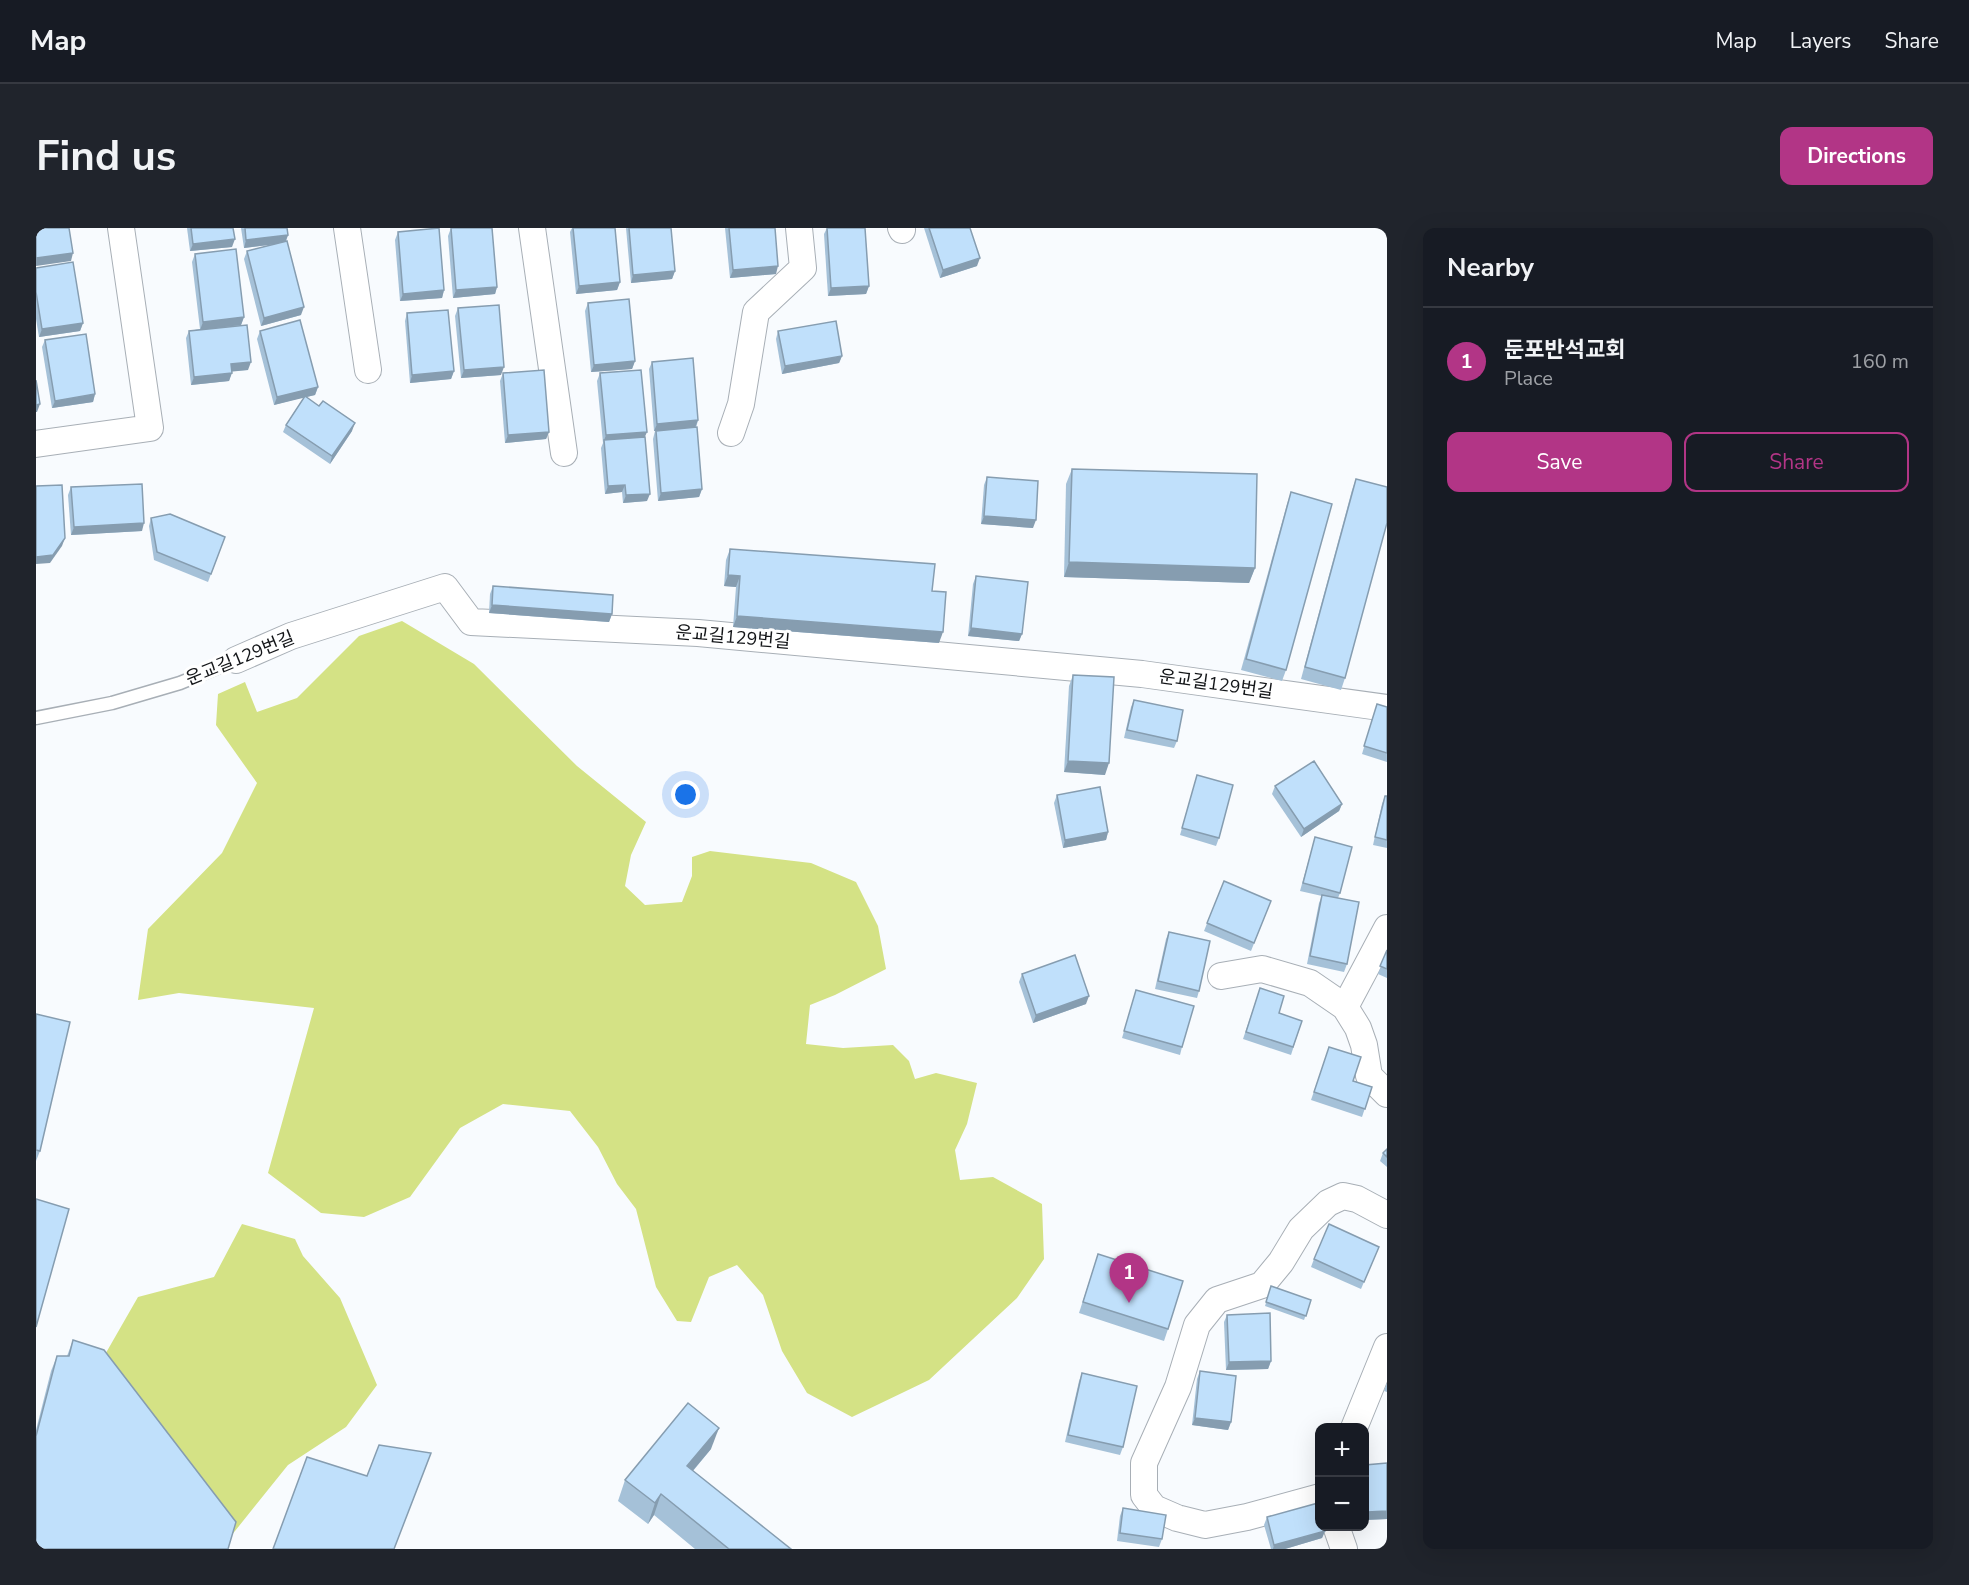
<!DOCTYPE html>
<meta charset="utf-8">
<style>
:root{--surface:#171b24;--page:#20242c;--text:#f1f3f6;--muted:#9ea1a6;--line:#363941;--accent:#b23586}
body{margin:0;font-family:"Nunito Sans","Noto Sans KR",sans-serif;background:var(--page);color:var(--text)}
.controls{position:absolute;right:18px;bottom:18px;display:grid;overflow:hidden;border-radius:12px;box-shadow:0 6px 24px #0002}
.controls button{width:54px;height:54px;display:grid;place-items:center;padding:0;border:0;border-bottom:2px solid var(--line);background:var(--surface);color:var(--text);font:30px sans-serif}
.you{position:absolute;left:650px;top:567px;width:21px;height:21px;margin:-15px;border:4px solid #fff;border-radius:50%;background:#1a73e8;box-shadow:0 0 0 9px #1a73e833}
.badge{display:grid;place-items:center;width:39px;height:39px;border-radius:50%;background:var(--accent);color:#fff;font-size:20px;font-weight:700}
.pin{position:absolute;translate:-50% -50px;filter:drop-shadow(0 2px 3px #0008)}
.pin::after{content:'';position:absolute;top:32px;width:21px;height:18px;background:inherit;clip-path:polygon(0 0,100% 0,50% 100%)}
.list{margin:0;padding:0;list-style:none}
h2{display:flex;justify-content:space-between;align-items:center;height:78px;margin:0;padding:0 24px;font-size:26px}
h2 small{font-size:20px;font-weight:400;color:var(--muted)}
.list li{display:grid;grid-template-columns:39px 1fr auto;gap:18px;align-items:center;box-sizing:border-box;height:108px;padding:0 24px;border-top:2px solid var(--line)}
.list b{display:block;font-size:22px;white-space:nowrap}
.list p{margin:0;font-size:20px;white-space:nowrap;color:var(--muted)}
.list em{font-size:20px;font-style:normal;color:var(--muted)}
.actions{display:flex;gap:12px;padding:18px 24px}
.actions a{flex:1;padding:14px 0;border:2px solid var(--accent);border-radius:12px;text-align:center;font-size:21px;color:var(--accent)}
.actions .main{background:var(--accent);color:#fff}
.map{position:relative;flex:none;width:1351px;height:1321px;overflow:hidden;border-radius:12px}
header{display:flex;align-items:center;gap:36px;box-sizing:border-box;height:84px;padding:0 30px;background:var(--surface);border-bottom:2px solid var(--line)}
header strong{font-size:28px}
nav{display:flex;gap:33px;margin-inline-start:auto;font-size:21px}
.intro{display:flex;align-items:center;justify-content:space-between;box-sizing:border-box;height:144px;padding:0 36px}
h1{margin:0;font-size:42px}
.button{padding:15px 27px;border-radius:12px;background:var(--accent);color:#fff;font-size:21px;font-weight:700}
main{display:flex;gap:36px;padding:0 36px}
aside{flex:1;background:var(--surface);border-radius:12px;box-shadow:0 6px 24px #0002}
.map>svg:first-child{display:block}
.green{fill:#d4e285}
.lines{fill:none;stroke-linecap:round;stroke-linejoin:round}
.lane-casing{stroke:#a8afb6;stroke-width:15}
.street-casing{stroke:#a8afb6;stroke-width:28}
.lane{stroke:#fff;stroke-width:12}
.street{stroke:#fff;stroke-width:26}
.wall{fill:#a5c1d8}
.shaded-wall{fill:#869db0}
.building{fill:#c0e0fb;stroke:#869db0;stroke-width:1.5}
.labels{text-anchor:middle;dominant-baseline:central;stroke-width:6;stroke-linejoin:round;paint-order:stroke}
.street-label{font-size:18px;fill:#131518;stroke:#fff}
</style>
<header>
<strong>Map</strong>
<nav><a>Map</a><a>Layers</a><a>Share</a></nav>
</header>
<div class="intro"><h1>Find us</h1><a class="button">Directions</a></div>
<main>
<div class="map">
<svg width="1351" height="1321" viewBox="0 0 1351 1321">
<rect width="100%" height="100%" fill="#f8fbfe"/>
<g class="green">
<polygon points="366,393 438,436 541,538 610,594 595,627 589,658 609,677 646,674 656,648 656,629 674,623 775,635 820,654 842,698 850,741 799,767 774,777 770,816 807,820 857,817 873,833 879,851 900,845 941,855 931,896 919,922 924,952 957,949 1006,976 1008,1031 981,1070 893,1152 816,1189 771,1165 746,1123 727,1067 701,1037 673,1049 655,1094 641,1093 620,1059 600,981 581,956 562,919 534,883 467,876 424,900 374,969 328,989 285,985 232,945 278,780 143,765 102,772 112,701 186,625 221,555 180,497 182,466 209,454 221,484 261,470 323,408"/>
<polygon points="206,996 259,1011 267,1028 304,1070 341,1157 310,1199 252,1237 195,1308 63,1137 102,1069 178,1049"/>
</g>
<g class="lines">
<g class="lane-casing">
<polyline id="lane" points="0,490 76,475 144,455 200,432"/>
</g>
<g class="street-casing">
<g id="street">
<polyline points="311,0 332,142"/>
<polyline points="496,0 528,225"/>
<polyline points="865,0 866,2"/>
<polyline points="695,205 705,176 720,84 767,40 763,0"/>
<polyline points="0,216 114,200 85,0"/>
<polyline points="200,432 255,408 409,359 435,394 662,405 1106,446 1351,480"/>
<polyline points="1185,748 1226,741 1274,755 1309,779 1322,800 1328,817 1333,848 1351,866"/>
<polyline points="1309,779 1351,700"/>
<polyline points="1318,1200 1351,1119"/>
<polyline points="1284,1269 1211,1289 1169,1297 1141,1290 1118,1280 1108,1267 1108,1235 1142,1159 1161,1097 1181,1072 1226,1057 1245,1034 1265,1001 1292,975 1307,968 1321,971 1351,987"/>
<polyline points="1300,1298 1308,1321"/>
</g>
</g>
<use href="#lane" class="lane"/>
<use href="#street" class="street"/>
</g>
<g class="wall">
<polygon points="151,0 197,0 196,19 154,23"/>
<polygon points="205,0 251,0 252,7 250,13 265,87 225,98 208,31 211,23 239,16 208,20"/>
<polygon points="415,0 461,59 459,66 417,70 412,8"/>
<polygon points="536,0 579,0 584,54 581,62 540,66 534,4"/>
<polygon points="590,0 635,0 639,43 636,51 595,55"/>
<polygon points="689,0 739,0 740,46 694,50"/>
<polygon points="791,0 829,0 833,58 830,66 792,68 788,6"/>
<polygon points="888,0 934,0 941,38 904,50"/>
<polygon points="362,4 408,62 406,70 364,73 359,12"/>
<polygon points="159,26 208,89 205,97 212,142 196,143 193,153 155,157 150,110 153,103 164,101 156,34"/>
<polygon points="0,40 47,95 44,103 3,109 0,91"/>
<polygon points="552,75 599,133 596,141 555,144 549,83"/>
<polygon points="422,80 465,147 425,150 419,88"/>
<polygon points="371,85 418,143 415,151 374,155 369,93"/>
<polygon points="224,103 282,159 279,167 270,169 316,203 294,236 247,204 250,197 268,169 238,177 221,111"/>
<polygon points="742,103 806,128 803,135 746,146 740,111"/>
<polygon points="9,112 59,166 57,174 16,180 6,119"/>
<polygon points="616,134 662,192 660,200 666,261 663,269 622,273 617,211 619,203 618,203 613,141"/>
<polygon points="467,145 513,204 510,211 469,215 464,153"/>
<polygon points="564,145 609,209 611,273 587,275 586,264 569,266 565,220 567,215 561,153"/>
<polygon points="1036,241 1219,340 1213,355 1028,349 1030,256"/>
<polygon points="951,249 997,300 945,296 948,257"/>
<polygon points="1320,251 1309,450 1305,462 1265,451 1316,262"/>
<polygon points="35,259 106,303 35,307 32,267"/>
<polygon points="1255,264 1250,442 1246,453 1205,442 1251,276"/>
<polygon points="115,290 189,309 172,354 118,332 113,298"/>
<polygon points="694,321 903,415 697,399 700,359 688,358 690,332"/>
<polygon points="940,348 986,406 983,413 932,408 937,356"/>
<polygon points="457,358 576,386 573,394 453,385 454,366"/>
<polygon points="1037,447 1069,547 1028,544 1033,458"/>
<polygon points="1098,472 1141,513 1138,520 1088,510 1095,479"/>
<polygon points="1341,476 1351,479 1351,534 1326,526"/>
<polygon points="1161,547 1183,610 1180,618 1144,607"/>
<polygon points="1239,558 1306,576 1303,583 1265,609 1236,566"/>
<polygon points="1021,567 1072,604 1070,612 1027,620 1018,575"/>
<polygon points="1349,568 1351,568 1351,620 1337,617 1346,576"/>
<polygon points="1279,609 1304,665 1302,670 1311,736 1308,744 1271,736 1283,675 1286,668 1264,663"/>
<polygon points="1188,653 1235,673 1215,723 1168,703"/>
<polygon points="1133,704 1163,763 1161,770 1119,761 1130,711"/>
<polygon points="1351,722 1351,750 1342,746"/>
<polygon points="986,746 1050,776 997,795 983,754"/>
<polygon points="1224,760 1243,785 1266,793 1255,827 1207,811"/>
<polygon points="1100,762 1146,819 1144,827 1086,810"/>
<polygon points="0,786 4,923 0,933"/>
<polygon points="1293,819 1317,853 1336,859 1326,889 1275,872"/>
<polygon points="1351,921 1351,939 1344,933 1347,925"/>
<polygon points="1343,1019 1325,1061 1275,1039 1278,1031"/>
<polygon points="1062,1026 1132,1101 1128,1113 1043,1085"/>
<polygon points="1235,1058 1275,1072 1268,1092 1229,1078"/>
<polygon points="1191,1087 1235,1133 1232,1141 1190,1142 1188,1094"/>
<polygon points="37,1112 0,1321 0,1202 15,1143 21,1128 31,1128"/>
<polygon points="1164,1143 1195,1194 1192,1202 1156,1197 1161,1151"/>
<polygon points="1046,1145 1087,1219 1084,1227 1029,1214 1043,1153"/>
<polygon points="1351,1155 1351,1164 1348,1163"/>
<polygon points="675,1221 657,1243 755,1321 659,1321 618,1287 612,1296 582,1273 589,1252"/>
<polygon points="1351,1235 1351,1291 1329,1292 1329,1237"/>
<polygon points="1087,1280 1126,1311 1123,1319 1081,1313 1084,1288"/>
<polygon points="1231,1289 1289,1303 1286,1310 1249,1321 1235,1321 1228,1297"/>
</g>
<g class="shaded-wall">
<polygon points="252,7 249,15 208,20 210,12"/>
<polygon points="199,11 196,19 154,23 157,16"/>
<polygon points="37,25 35,33 0,38 0,30"/>
<polygon points="944,30 941,38 904,50 907,42"/>
<polygon points="742,38 740,46 694,50 697,42"/>
<polygon points="639,43 636,51 595,55 597,47"/>
<polygon points="584,54 581,62 540,66 543,58"/>
<polygon points="833,58 830,66 792,68 795,60"/>
<polygon points="461,59 459,66 417,70 420,62"/>
<polygon points="408,62 406,70 364,73 367,66"/>
<polygon points="268,79 265,87 225,98 228,90"/>
<polygon points="208,89 205,97 164,102 167,94"/>
<polygon points="47,95 44,103 3,109 6,101"/>
<polygon points="806,128 803,135 746,146 749,138"/>
<polygon points="599,133 596,141 555,144 558,137"/>
<polygon points="215,134 212,142 192,144 195,136"/>
<polygon points="468,139 465,147 425,150 428,142"/>
<polygon points="418,143 415,151 374,155 376,147"/>
<polygon points="196,145 193,153 155,157 158,149"/>
<polygon points="282,159 279,167 238,177 241,169"/>
<polygon points="59,166 57,174 16,180 19,173"/>
<polygon points="4,176 1,184 0,184 0,177"/>
<polygon points="662,192 659,200 618,203 621,196"/>
<polygon points="319,195 316,203 294,236 296,228"/>
<polygon points="513,204 510,211 469,215 472,207"/>
<polygon points="611,204 608,211 568,212 567,215 570,207"/>
<polygon points="589,257 586,264 569,266 572,258"/>
<polygon points="666,261 663,269 622,273 625,265"/>
<polygon points="614,266 611,273 587,275 590,267"/>
<polygon points="948,288 1000,292 997,300 945,296"/>
<polygon points="108,295 106,303 35,307 38,299"/>
<polygon points="29,310 26,318 14,335 0,336 0,329"/>
<polygon points="1033,334 1219,340 1213,355 1028,349"/>
<polygon points="692,347 704,348 700,359 688,358"/>
<polygon points="456,377 576,386 573,394 453,385"/>
<polygon points="701,388 907,404 903,415 697,399"/>
<polygon points="935,400 986,406 983,413 932,408"/>
<polygon points="1032,533 1073,535 1069,547 1028,544"/>
<polygon points="1306,576 1303,583 1265,609 1268,601"/>
<polygon points="1072,604 1070,612 1027,620 1029,612"/>
<polygon points="1053,768 1050,776 997,795 1000,787"/>
<polygon points="1235,1133 1232,1141 1190,1142 1193,1134"/>
<polygon points="1159,1190 1195,1194 1192,1202 1156,1197"/>
<polygon points="683,1200 675,1221 643,1259 651,1238"/>
<polygon points="625,1266 618,1287 612,1296 619,1275"/>
<polygon points="1351,1283 1351,1291 1329,1292 1331,1284"/>
<polygon points="1289,1303 1286,1310 1249,1321 1237,1321 1238,1317"/>
</g>
<g class="building">
<polygon points="0,0 33,0 37,25 0,30"/>
<polygon points="155,0 197,0 199,11 157,16"/>
<polygon points="209,0 251,0 252,7 210,12"/>
<polygon points="403,0 408,62 367,66 362,4"/>
<polygon points="415,0 456,0 461,59 420,62"/>
<polygon points="537,0 579,0 584,54 543,58"/>
<polygon points="593,0 635,0 639,43 597,47"/>
<polygon points="693,0 739,0 742,38 697,42"/>
<polygon points="791,0 829,0 833,58 795,60"/>
<polygon points="893,0 934,0 944,30 907,42"/>
<polygon points="251,13 268,79 228,90 211,23"/>
<polygon points="200,21 208,89 167,94 159,26"/>
<polygon points="37,34 47,95 6,101 0,64 0,40"/>
<polygon points="593,71 599,133 558,137 552,75"/>
<polygon points="463,77 468,139 428,142 422,80"/>
<polygon points="412,82 418,143 376,147 371,85"/>
<polygon points="264,92 282,159 241,169 224,103"/>
<polygon points="800,93 806,128 749,138 742,103"/>
<polygon points="211,97 215,134 195,136 196,145 158,149 153,103"/>
<polygon points="50,106 59,166 19,173 9,112"/>
<polygon points="657,130 662,192 621,196 616,134"/>
<polygon points="508,142 513,204 472,207 467,145"/>
<polygon points="605,142 611,204 570,207 564,145"/>
<polygon points="0,152 4,176 0,177"/>
<polygon points="269,168 283,178 287,173 319,195 296,228 250,197"/>
<polygon points="661,199 666,261 625,265 620,203"/>
<polygon points="609,209 614,266 590,267 589,257 572,258 568,212"/>
<polygon points="1036,241 1221,246 1219,340 1033,334"/>
<polygon points="951,249 1002,253 1000,292 948,288"/>
<polygon points="1320,251 1351,259 1351,295 1309,450 1269,439"/>
<polygon points="106,256 108,295 38,299 35,259"/>
<polygon points="26,257 29,310 17,327 0,329 0,258"/>
<polygon points="1255,264 1296,276 1250,442 1210,431"/>
<polygon points="134,286 189,309 175,346 121,324 115,290"/>
<polygon points="694,321 899,336 896,363 910,364 907,404 701,388 704,348 692,347"/>
<polygon points="940,348 992,354 986,406 935,400"/>
<polygon points="457,358 577,367 576,386 456,377"/>
<polygon points="1037,447 1078,449 1073,535 1032,533"/>
<polygon points="1098,472 1147,482 1141,513 1091,502"/>
<polygon points="1341,476 1351,479 1351,525 1328,518"/>
<polygon points="1278,533 1306,576 1268,601 1239,558"/>
<polygon points="1161,547 1197,557 1183,610 1146,600"/>
<polygon points="1064,559 1072,604 1029,612 1021,567"/>
<polygon points="1349,568 1351,568 1351,612 1339,609"/>
<polygon points="1279,609 1316,619 1304,665 1267,655"/>
<polygon points="1188,653 1235,673 1218,715 1171,695"/>
<polygon points="1286,667 1323,674 1311,736 1274,728"/>
<polygon points="1133,704 1174,713 1163,763 1122,753"/>
<polygon points="1351,722 1351,741 1344,738"/>
<polygon points="1039,727 1053,768 1000,787 986,746"/>
<polygon points="1224,760 1248,768 1243,785 1266,793 1257,819 1210,804"/>
<polygon points="1100,762 1158,778 1146,819 1088,803"/>
<polygon points="0,786 34,794 4,923 0,922"/>
<polygon points="1293,819 1325,829 1317,853 1336,859 1329,881 1278,864"/>
<polygon points="1351,921 1351,929 1347,925"/>
<polygon points="0,971 33,981 0,1099"/>
<polygon points="1293,996 1343,1019 1328,1054 1278,1031"/>
<polygon points="1062,1026 1147,1053 1132,1101 1047,1074"/>
<polygon points="1235,1058 1275,1072 1270,1088 1230,1074"/>
<polygon points="1234,1085 1235,1133 1193,1134 1191,1087"/>
<polygon points="37,1112 68,1122 200,1294 192,1321 0,1321 0,1208 21,1128 33,1128"/>
<polygon points="1164,1143 1200,1148 1195,1194 1159,1190"/>
<polygon points="1046,1145 1101,1158 1087,1219 1032,1207"/>
<polygon points="652,1175 683,1200 651,1238 755,1321 693,1321 625,1266 619,1275 589,1252"/>
<polygon points="343,1217 395,1225 358,1321 237,1321 271,1229 331,1248"/>
<polygon points="1351,1235 1351,1283 1331,1284 1329,1237"/>
<polygon points="1282,1275 1284,1282 1284,1299 1288,1299 1289,1303 1238,1317 1231,1289"/>
<polygon points="1087,1280 1130,1287 1126,1311 1084,1305"/>
</g>
<g class="labels">
<g class="street-label">
<text transform="translate(697 409) rotate(5)">운교길129번길</text>
<text transform="translate(204 430) rotate(-22)">운교길129번길</text>
<text transform="translate(1180 456) rotate(8)">운교길129번길</text>
</g>
</g>
</svg>
<div class="controls">
<button>+</button>
<button>−</button>
</div>
<div class="you"></div>
<div class="pin badge" style="left:1093px;top:1075px">1</div>
</div>
<aside>
<h2>Nearby<small></small></h2>
<ul class="list">
<li><span class="badge">1</span><div><b>둔포반석교회</b><p>Place</p></div><em>160 m</em></li>
</ul>
<div class="actions"><a class="main">Save</a><a>Share</a></div>
</aside>
</main>
